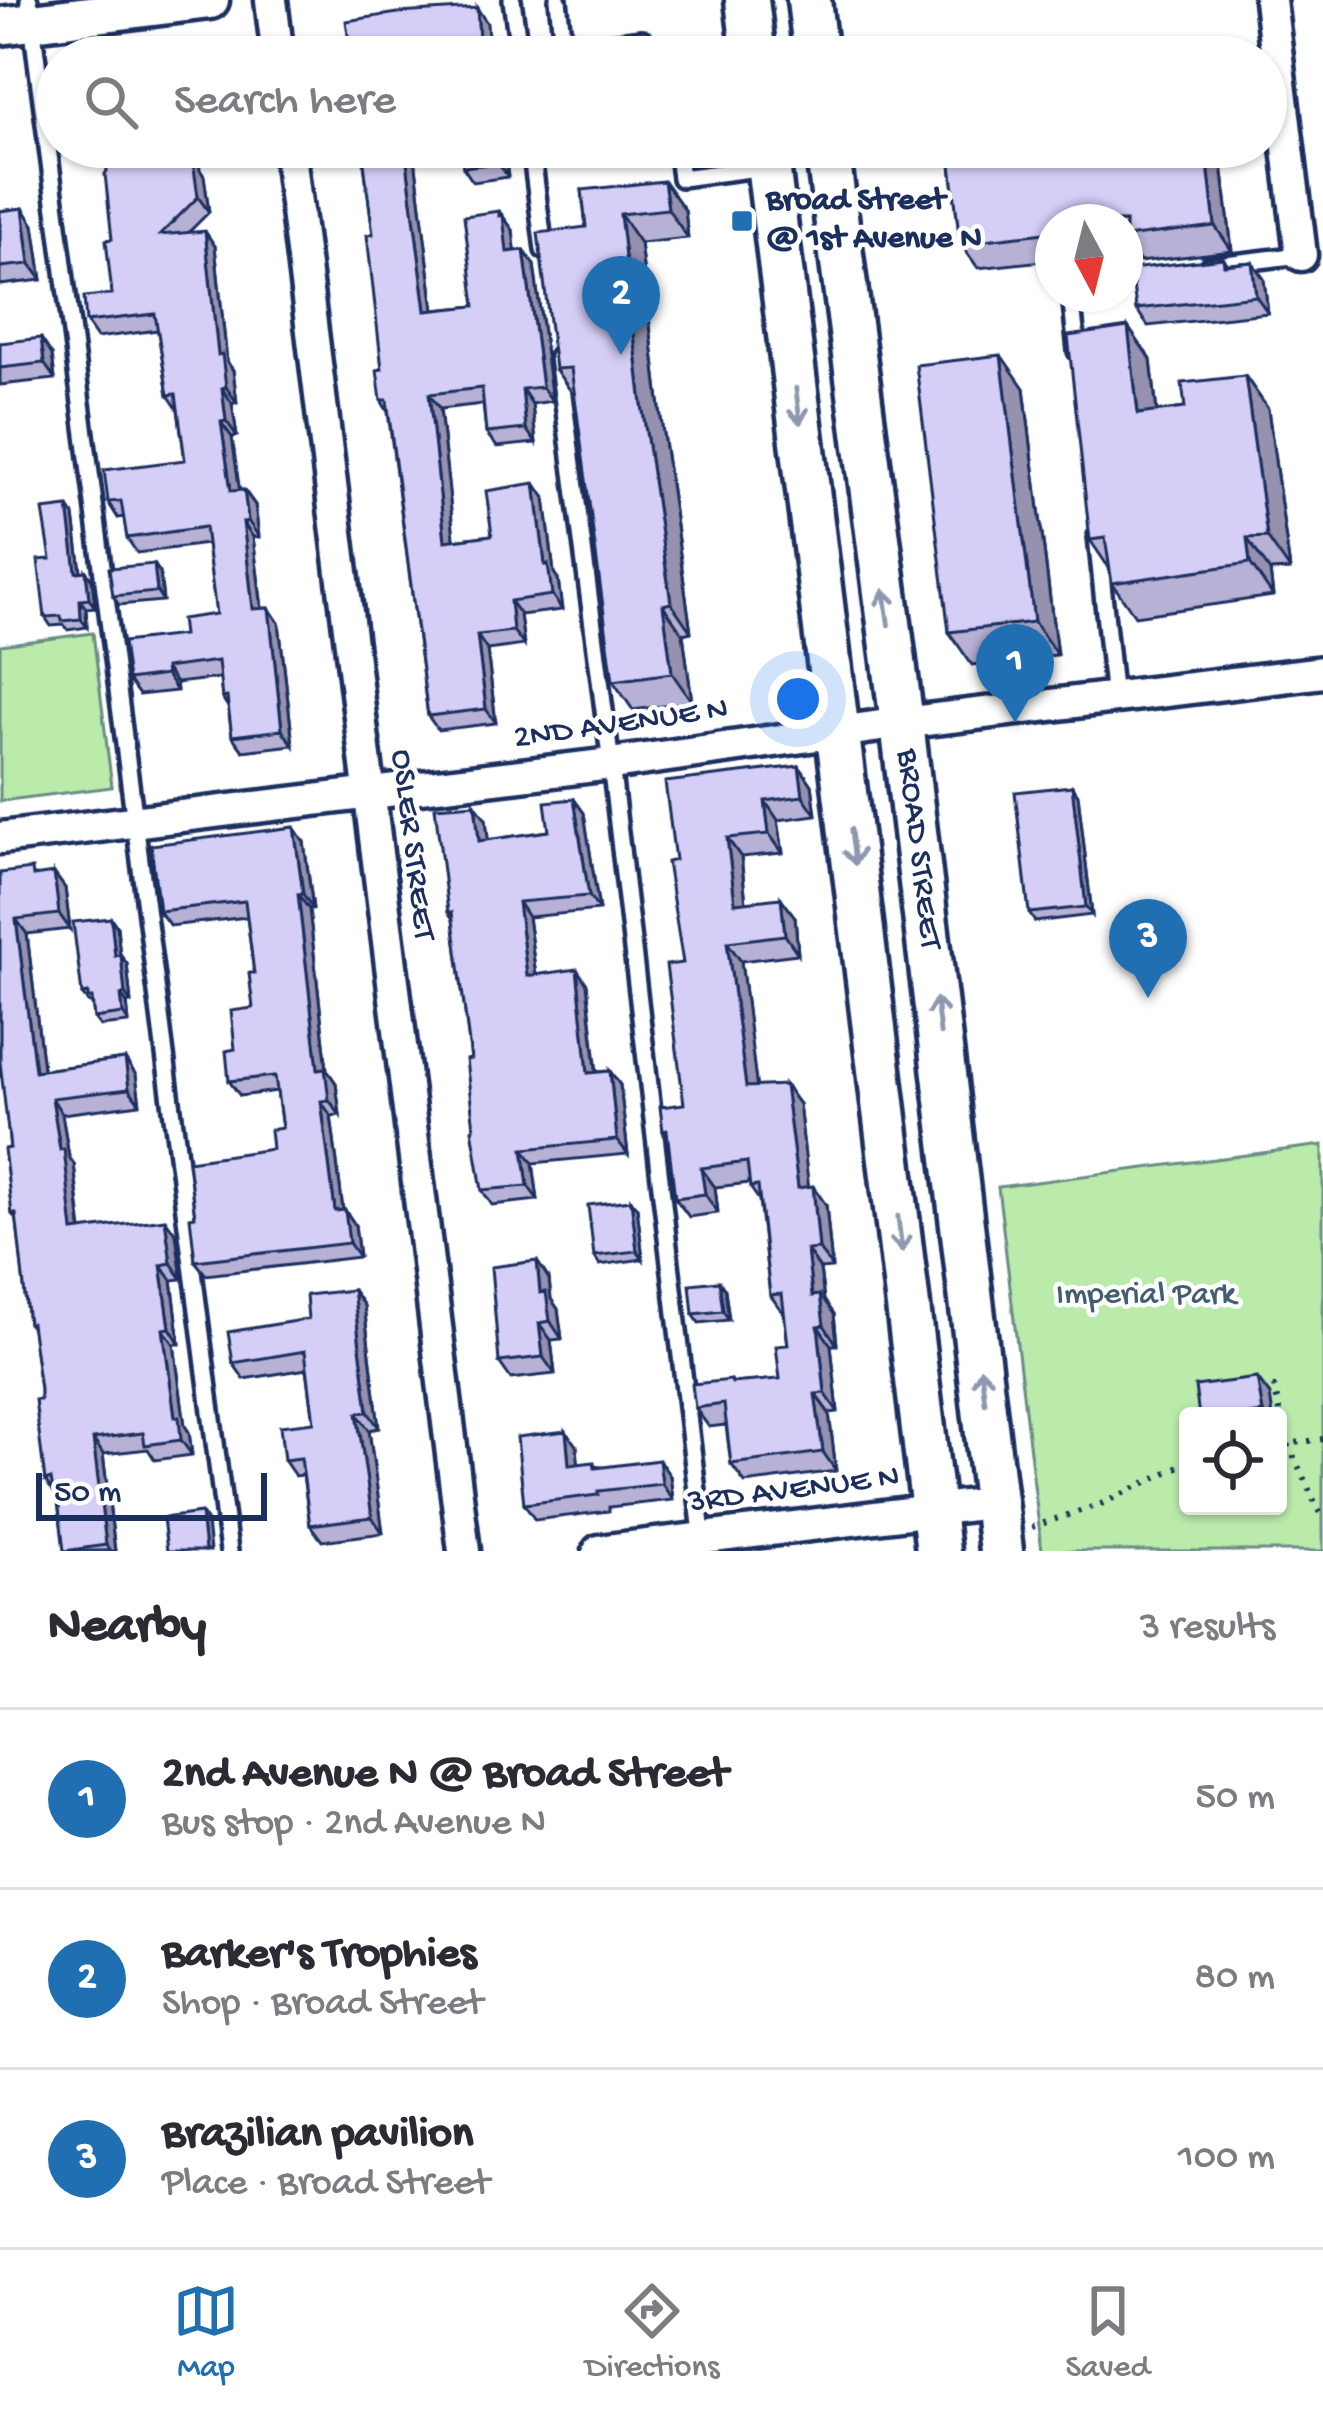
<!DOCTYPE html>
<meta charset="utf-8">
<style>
:root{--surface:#fff;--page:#f2f2f3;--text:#2b2b33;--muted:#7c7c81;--line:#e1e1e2;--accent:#1f6fb2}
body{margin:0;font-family:"Gochi Hand",sans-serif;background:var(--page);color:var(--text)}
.controls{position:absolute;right:36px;bottom:36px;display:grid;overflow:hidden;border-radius:12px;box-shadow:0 3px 9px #0004}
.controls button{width:108px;height:108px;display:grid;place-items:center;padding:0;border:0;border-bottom:3px solid var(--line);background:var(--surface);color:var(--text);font:60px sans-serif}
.compass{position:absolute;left:1035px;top:204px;width:108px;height:108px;border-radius:50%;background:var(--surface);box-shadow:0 3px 9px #0004;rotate:173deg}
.scale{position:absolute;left:36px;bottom:30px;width:231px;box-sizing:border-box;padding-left:12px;border:6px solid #1b2f5e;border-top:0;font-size:33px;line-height:42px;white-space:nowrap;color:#1b2f5e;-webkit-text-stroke:9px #fff;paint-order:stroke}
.you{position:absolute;left:798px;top:699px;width:42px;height:42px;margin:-30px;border:9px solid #fff;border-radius:50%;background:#1a73e8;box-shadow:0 0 0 18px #1a73e833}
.badge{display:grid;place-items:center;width:78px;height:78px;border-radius:50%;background:var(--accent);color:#fff;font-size:39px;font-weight:700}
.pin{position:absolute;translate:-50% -99px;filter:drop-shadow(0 3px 6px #0008)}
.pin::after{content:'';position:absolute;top:63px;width:42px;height:36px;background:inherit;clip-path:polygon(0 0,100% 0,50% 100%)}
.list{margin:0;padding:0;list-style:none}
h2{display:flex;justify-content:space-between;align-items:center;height:156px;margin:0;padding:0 48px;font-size:51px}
h2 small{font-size:39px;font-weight:400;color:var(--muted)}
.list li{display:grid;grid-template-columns:78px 1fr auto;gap:36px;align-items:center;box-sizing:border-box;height:180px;padding:0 48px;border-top:3px solid var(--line)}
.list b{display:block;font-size:45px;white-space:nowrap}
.list p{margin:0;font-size:39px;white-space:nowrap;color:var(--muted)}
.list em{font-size:39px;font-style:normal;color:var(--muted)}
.icon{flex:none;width:66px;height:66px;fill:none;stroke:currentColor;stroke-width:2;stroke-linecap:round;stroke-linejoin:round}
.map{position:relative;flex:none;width:1323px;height:1551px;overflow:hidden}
.search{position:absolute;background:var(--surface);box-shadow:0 3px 9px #0004;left:36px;right:36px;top:36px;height:132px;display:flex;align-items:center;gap:30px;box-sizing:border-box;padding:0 42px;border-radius:66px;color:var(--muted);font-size:45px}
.sheet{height:696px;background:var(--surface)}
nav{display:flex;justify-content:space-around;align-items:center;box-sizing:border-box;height:168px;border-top:3px solid var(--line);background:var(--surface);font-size:33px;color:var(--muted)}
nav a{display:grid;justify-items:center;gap:6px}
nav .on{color:var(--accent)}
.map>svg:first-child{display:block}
.green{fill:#baebaa;stroke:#6a8d84;stroke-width:3;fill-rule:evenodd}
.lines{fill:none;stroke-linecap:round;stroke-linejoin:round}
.service-casing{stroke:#1b2f5e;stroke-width:24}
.minor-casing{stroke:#1b2f5e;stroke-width:39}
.tertiary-casing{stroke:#1b2f5e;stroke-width:45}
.secondary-casing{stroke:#1b2f5e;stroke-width:51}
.path{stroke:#1b2f5e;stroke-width:6;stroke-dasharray:3 9;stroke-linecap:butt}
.service{stroke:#fff;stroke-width:15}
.minor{stroke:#fff;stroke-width:30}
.tertiary{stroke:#fff;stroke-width:36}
.secondary{stroke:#fff;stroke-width:42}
.wall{fill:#b7b2d5;stroke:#1b2f5e;stroke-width:3}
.shaded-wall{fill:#9591ae;stroke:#1b2f5e;stroke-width:3}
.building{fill:#d5cff8;stroke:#1b2f5e;stroke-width:3}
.oneway{stroke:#8d97ae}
.poi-dot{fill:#1f6fb2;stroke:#fff;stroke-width:4.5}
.labels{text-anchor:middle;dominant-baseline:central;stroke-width:9;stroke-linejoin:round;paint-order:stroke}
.poi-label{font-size:33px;font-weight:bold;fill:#1b2f5e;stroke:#fff;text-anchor:start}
.street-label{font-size:33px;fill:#1b2f5e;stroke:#fff}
.park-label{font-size:33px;fill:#435e71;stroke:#fff}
</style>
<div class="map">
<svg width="1323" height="1551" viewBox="0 0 1323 1551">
<rect width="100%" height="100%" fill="#fff"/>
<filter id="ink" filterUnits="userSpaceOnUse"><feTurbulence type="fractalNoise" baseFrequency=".00833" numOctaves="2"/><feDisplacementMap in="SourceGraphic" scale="24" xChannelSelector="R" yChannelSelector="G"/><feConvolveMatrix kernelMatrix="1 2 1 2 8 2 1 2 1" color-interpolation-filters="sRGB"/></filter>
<g filter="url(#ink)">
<g class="green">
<polygon points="93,633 112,787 0,801 0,645"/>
<path d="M 1323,1145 L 1323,1551 L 1042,1551 L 998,1187 ZM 1188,1416 L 1278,1416 L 1278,1506 L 1188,1506 Z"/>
</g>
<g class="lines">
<g class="service-casing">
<g id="service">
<polyline points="29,0 229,1551"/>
<polyline points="512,0 520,57"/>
<polyline points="558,0 564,54"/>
<polyline points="564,49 642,39 666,57"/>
<polyline points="667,57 747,45"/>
<polyline points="531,147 544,250"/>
<polyline points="677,147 681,178 765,167"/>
<polyline points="1209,266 1301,255"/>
<polyline points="1071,294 1077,351"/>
<polyline points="558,357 611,764 703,1542"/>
<polyline points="1097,536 1114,699"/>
</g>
</g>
<g class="minor-casing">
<g id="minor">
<polyline points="271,0 278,57"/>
<polyline points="1270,0 1301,255"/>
<polyline points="289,147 464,1551"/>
<polyline points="0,838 611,764 902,723 1323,672"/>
<polyline points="599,1551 997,1502"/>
</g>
</g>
<g class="tertiary-casing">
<polyline id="tertiary" points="0,26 210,0"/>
</g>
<g class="secondary-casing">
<g id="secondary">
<polyline points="747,0 754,57"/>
<polyline points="809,0 816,57"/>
<polyline points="766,147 938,1551"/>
<path id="s1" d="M 827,147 L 902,723 L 1001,1551"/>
</g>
</g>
<g class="path">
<polyline points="1261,1389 1274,1387 1288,1444 1278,1445"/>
<polyline points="1323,1439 1288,1444 1323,1520"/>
<polyline points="1032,1527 1101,1504 1188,1462"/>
</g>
<use href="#service" class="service"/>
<use href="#minor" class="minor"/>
<use href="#tertiary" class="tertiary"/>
<use href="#secondary" class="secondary"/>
</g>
<g class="wall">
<polygon points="362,147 418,147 419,150 414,151 434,310 475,306 502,216 513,230 515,251 534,265 552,401 532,404 536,443 497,447 486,433 483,404 440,409 454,540 492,535 545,498 554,573 558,579 562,610 520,615 524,645 487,650 496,723 438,730 428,716 388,412 381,400 382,369 373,234"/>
<polygon points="461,147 500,147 505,154 508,177 473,182 463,167"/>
<polygon points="949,147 1220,147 1232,251 1140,262 1132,251 1125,252 1125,222 1053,222 1053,260 978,268 960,243"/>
<polygon points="134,154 200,170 204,176 209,212 189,232 215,246 227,362 233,370 237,403 232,403 237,436 232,437 239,490 244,490 255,505 259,537 253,537 262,608 269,608 279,623 293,745 243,751 232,736 228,707 222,698 220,678 176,683 177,691 139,695 128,680 183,635 216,614 207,544 137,553 127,538 124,517 118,518 108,502 185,460 178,410 168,395 158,330 97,338 86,322 112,294 112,239"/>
<polygon points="582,190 685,210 688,238 640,243 663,434 691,632 683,634 692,702 633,710 613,681 575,397 555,369 586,227"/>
<polygon points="23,208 34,225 42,280 0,285 0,211"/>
<polygon points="1223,258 1228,264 1252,262 1264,279 1268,313 1148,326 1136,309"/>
<polygon points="1128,327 1151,360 1157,412 1185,408 1245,376 1268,409 1290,570 1270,571 1273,596 1135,616 1112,583 1109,568 1090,540"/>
<polygon points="0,343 52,355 55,379 0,385"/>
<polygon points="1024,388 1057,655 972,665 949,632"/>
<polygon points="74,516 81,571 92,579 95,607 86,608 87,627 68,630 64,625 51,626 45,617 51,559"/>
<polygon points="154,564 160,573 163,601 119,605 113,596"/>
<polygon points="799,766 812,785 816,815 778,820 783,853 741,857 746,902 795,917 798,954 741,961 756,1086 799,1104 808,1186 826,1205 832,1268 820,1269 824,1300 834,1314 837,1345 831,1345 838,1412 829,1413 836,1471 745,1483 731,1464 726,1425 709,1427 695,1408 731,1380 734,1383 780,1379 788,1345 784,1314 770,1295 759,1200 750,1187 750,1183 715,1187 718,1213 689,1217 675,1198 668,1138 663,1131 684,1104 683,963 675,860"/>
<polygon points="1072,786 1078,795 1092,915 1035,922 1029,913"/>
<polygon points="574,799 584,813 599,910 528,917 536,975 587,984 597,1072 610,1071 620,1085 628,1154 533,1163 538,1200 492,1205 482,1190 474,1128 471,1059 453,919 448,912 486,819 488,840 549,831"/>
<polygon points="304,842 313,909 309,909 327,1070 336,1083 340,1115 331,1116 343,1210 345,1210 355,1225 359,1257 206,1275 195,1261 195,1216 272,1149 282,1128 277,1091 240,1096 229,1081 235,1049 253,1008 254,973 247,917 170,926 159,911"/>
<polygon points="0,873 36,875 65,888 70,929 27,934 43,1070 125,1059 136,1075 140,1104 62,1114 69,1157 74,1164 82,1230 176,1234 182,1279 172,1280 180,1344 174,1344 185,1426 189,1432 192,1455 155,1460 148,1449 103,1454 115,1551 65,1551 57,1496 45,1481 40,1389 32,1328 28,1323 17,1221 12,1214 10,1148 3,1078 0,1076"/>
<polygon points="111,918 117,927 120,956 127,964 131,1003 127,1003 129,1023 100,1026 94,1018 92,1004 88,1002 82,994"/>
<polygon points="631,1200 637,1208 643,1259 600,1265 594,1256"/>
<polygon points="549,1279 551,1299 558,1309 562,1339 551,1340 555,1374 511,1379 499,1362"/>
<polygon points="353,1290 364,1306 379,1428 369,1430 383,1533 322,1541 310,1525 303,1475 295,1476 284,1460 314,1422 307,1369 244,1379 233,1363 308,1319"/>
<polygon points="725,1290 729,1320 699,1323 693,1314"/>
<polygon points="577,1447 578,1464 670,1476 673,1500 609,1507 609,1511 535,1520 524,1504"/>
</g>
<g class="shaded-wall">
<polygon points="477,8 487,23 489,57 480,57"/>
<polygon points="188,147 198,147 200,170 204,176 209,212 198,197"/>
<polygon points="405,147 411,147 414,151 436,326 426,311"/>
<polygon points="496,147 500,147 505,154 508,177 498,163"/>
<polygon points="1206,147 1220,147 1232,251 1215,226"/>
<polygon points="664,181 685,210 688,238 668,209"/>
<polygon points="23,208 34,225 42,280 30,264"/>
<polygon points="499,211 513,230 517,267 507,252"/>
<polygon points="620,214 640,243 663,434 691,632 671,603 642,405"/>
<polygon points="205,231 215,246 227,362 233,370 237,403 226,387 218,355"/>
<polygon points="524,250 534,265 552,401 542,387"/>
<polygon points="1252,262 1264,279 1268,313 1256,296"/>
<polygon points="1128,327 1151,360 1161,447 1138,414"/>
<polygon points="41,338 52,355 55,379 44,363"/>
<polygon points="1001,355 1024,388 1057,655 1034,622"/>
<polygon points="1245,376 1268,409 1290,570 1267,537"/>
<polygon points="222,388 232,403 237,436 226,421"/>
<polygon points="522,389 532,404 536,443 526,429"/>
<polygon points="429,394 440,409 456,556 445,541"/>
<polygon points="221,422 232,437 242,507 231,491"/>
<polygon points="535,483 545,498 554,573 558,579 562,610 552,595 545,565"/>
<polygon points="244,490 255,505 259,537 248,521"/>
<polygon points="68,507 74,516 82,580 76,572"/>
<polygon points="243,522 253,537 264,625 253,609"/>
<polygon points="1247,538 1270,571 1273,596 1250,563"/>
<polygon points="154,564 160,573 163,601 157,592"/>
<polygon points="86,571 92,579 95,607 89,599"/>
<polygon points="80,600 86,608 87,627 81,619"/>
<polygon points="510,601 520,615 524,645 513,631"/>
<polygon points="663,605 683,634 692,702 672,673"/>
<polygon points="269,608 279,623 293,745 282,730"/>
<polygon points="477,635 487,650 496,723 486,709"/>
<polygon points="165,668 176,683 177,691 166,675"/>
<polygon points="799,766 812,785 816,815 803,796"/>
<polygon points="1072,786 1078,795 1092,915 1086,907"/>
<polygon points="574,799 584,813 599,910 589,896"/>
<polygon points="765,801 778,820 783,853 769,834"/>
<polygon points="475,804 486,819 490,856 479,841"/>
<polygon points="294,827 304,842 313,909 303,894"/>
<polygon points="727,838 741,857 748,922 735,903"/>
<polygon points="54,873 65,888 70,929 59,914"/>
<polygon points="298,894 309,909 327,1070 336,1083 340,1115 329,1100 318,1069"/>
<polygon points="781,898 795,917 798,954 785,935"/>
<polygon points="518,902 528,917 538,991 527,976"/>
<polygon points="111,918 117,927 121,965 115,956"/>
<polygon points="16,919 27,934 45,1086 35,1071"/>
<polygon points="727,942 741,961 759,1106 746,1087"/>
<polygon points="121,955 127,964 131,1003 125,994"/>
<polygon points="577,969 587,984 598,1088 588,1073"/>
<polygon points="121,995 127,1003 129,1023 123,1014"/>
<polygon points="125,1059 136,1075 140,1104 129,1089"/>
<polygon points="610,1071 620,1085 628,1154 617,1140"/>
<polygon points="785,1085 799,1104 811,1207 798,1188"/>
<polygon points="52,1098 62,1114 69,1157 74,1164 83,1246 73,1231"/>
<polygon points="321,1101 331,1116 345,1226 335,1211"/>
<polygon points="523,1149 533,1163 538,1200 528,1186"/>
<polygon points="701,1168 715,1187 718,1213 705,1194"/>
<polygon points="813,1186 826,1205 832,1268 819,1249"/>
<polygon points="631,1200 637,1208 643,1259 637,1251"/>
<polygon points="345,1210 355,1225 359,1257 349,1243"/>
<polygon points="165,1219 176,1234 182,1279 171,1263"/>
<polygon points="807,1250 820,1269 824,1300 834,1314 837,1345 824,1325 812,1296"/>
<polygon points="537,1261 549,1279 551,1299 558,1309 562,1339 550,1321 540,1293"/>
<polygon points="161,1265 172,1280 180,1344 170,1328"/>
<polygon points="719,1281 725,1290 729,1320 723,1311"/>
<polygon points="353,1290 364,1306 379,1428 368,1412"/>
<polygon points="539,1323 551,1340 555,1374 543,1357"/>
<polygon points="818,1326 831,1345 838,1412 825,1393"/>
<polygon points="163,1329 174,1344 185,1426 189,1432 192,1455 181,1440 175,1417"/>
<polygon points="1257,1378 1270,1395 1273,1416 1265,1416 1263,1413"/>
<polygon points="815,1394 829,1413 836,1471 823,1452"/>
<polygon points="357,1413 369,1430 383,1533 372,1517"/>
<polygon points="566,1431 577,1447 580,1481 569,1465"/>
<polygon points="93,1439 103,1454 115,1551 110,1551 106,1545"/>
<polygon points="659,1460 670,1476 673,1500 662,1484"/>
<polygon points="201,1513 207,1522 210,1551 205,1551"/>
</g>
<g class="building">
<polygon points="477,8 480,57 346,57 351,56 346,21 398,13"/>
<polygon points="133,147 188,147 189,158 193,161 198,197 160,235 205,231 218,355 222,354 226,387 222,388 226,421 221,422 231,491 244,490 248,521 243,522 253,609 269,608 282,730 232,736 227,697 222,698 218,661 165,668 166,675 128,680 123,642 183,635 181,619 216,614 205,527 127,538 121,501 108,502 104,470 185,460 176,394 168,395 155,314 86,322 84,297 112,294 106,240 112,239 105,174 107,171 106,159 134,154"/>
<polygon points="362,147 405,147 426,311 475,306 464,216 499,211 499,216 503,215 507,252 524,250 542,387 522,389 526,429 486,433 482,388 429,394 445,541 492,535 486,491 535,483 545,565 548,564 552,595 510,601 513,631 477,635 486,709 428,716 387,400 381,400 377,370 382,369 367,235 373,234"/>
<polygon points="461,147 496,147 498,163 463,167"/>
<polygon points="949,147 1206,147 1215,226 1125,237 1125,222 1053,222 1053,232 960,243"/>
<polygon points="664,181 668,209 620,214 642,405 671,603 663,605 672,673 613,681 571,368 555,369 538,233 586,227 582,190"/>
<polygon points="23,208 30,264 0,267 0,211"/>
<polygon points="1223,258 1224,265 1252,262 1256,296 1136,309 1131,269"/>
<polygon points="1128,327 1138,414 1185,408 1182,383 1245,376 1267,537 1247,538 1250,563 1112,583 1105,538 1090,540 1068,336"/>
<polygon points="41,338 44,363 0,368 0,343"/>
<polygon points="1001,355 1034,622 949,632 916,365"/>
<polygon points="68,507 76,572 86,571 89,599 80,600 81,619 62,621 61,616 45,617 38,560 51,559 43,510"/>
<polygon points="154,564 157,592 113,596 109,568"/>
<polygon points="799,766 803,796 765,801 769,834 727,838 735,903 781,898 785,935 727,942 746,1087 785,1085 798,1188 813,1186 819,1249 807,1250 812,1296 820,1295 824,1325 818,1326 825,1393 815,1394 823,1452 731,1464 724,1404 695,1408 692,1384 731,1380 732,1383 780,1379 776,1346 788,1345 782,1294 770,1295 758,1186 750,1187 747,1162 701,1168 705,1194 675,1198 667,1130 663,1131 660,1107 684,1104 666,965 683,963 667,862 675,860 665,782"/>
<polygon points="1072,786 1086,907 1029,913 1015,792"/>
<polygon points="574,799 589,896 518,902 527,976 577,969 588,1073 610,1071 617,1140 523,1149 528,1186 482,1190 472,1129 474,1128 466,1060 471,1059 452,912 448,912 435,807 475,804 479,841 549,831 545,802"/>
<polygon points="294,827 303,894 298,894 318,1069 325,1068 329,1100 321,1101 335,1211 345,1210 349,1243 195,1261 190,1217 195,1216 188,1161 272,1149 270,1130 282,1128 275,1076 229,1081 226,1051 235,1049 231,1011 253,1008 249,973 254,973 245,901 159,911 151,845"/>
<polygon points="32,869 33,876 54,873 59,914 16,919 35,1071 125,1059 129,1089 52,1098 60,1150 64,1149 73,1231 165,1219 171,1263 161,1265 170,1328 163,1329 175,1417 179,1417 181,1440 145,1445 143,1433 93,1439 106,1545 64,1551 57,1490 53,1490 51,1479 45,1481 35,1400 40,1400 40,1389 31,1323 28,1323 16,1214 12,1214 4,1149 10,1148 0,1062 0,873"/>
<polygon points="111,918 115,956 121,955 125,994 121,995 123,1014 94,1018 92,998 88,998 88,993 82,994 73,922"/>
<polygon points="631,1200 637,1251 594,1256 588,1205"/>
<polygon points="537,1261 540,1293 546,1292 550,1321 539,1323 543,1357 499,1362 491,1267"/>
<polygon points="719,1281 723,1311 693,1314 690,1284"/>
<polygon points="353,1290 368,1412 357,1413 372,1517 310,1525 301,1458 284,1460 280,1426 314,1422 305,1351 233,1363 228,1332 308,1319 306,1295"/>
<polygon points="1257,1378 1263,1413 1242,1416 1199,1416 1195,1386"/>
<polygon points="566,1431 569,1465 594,1462 595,1468 659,1460 662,1484 598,1491 598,1495 524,1504 517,1437"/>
<polygon points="201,1513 205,1551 167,1551 163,1518"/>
</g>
<defs><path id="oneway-shaft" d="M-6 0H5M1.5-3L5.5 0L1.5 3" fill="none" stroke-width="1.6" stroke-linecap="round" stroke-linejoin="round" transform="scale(3)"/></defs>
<g class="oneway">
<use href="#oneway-shaft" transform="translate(798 406) rotate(83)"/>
<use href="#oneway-shaft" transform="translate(886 607) rotate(-98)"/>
<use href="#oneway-shaft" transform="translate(853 847) rotate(83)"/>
<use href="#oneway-shaft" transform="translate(938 1016) rotate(-97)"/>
<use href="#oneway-shaft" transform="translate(900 1234) rotate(83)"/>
<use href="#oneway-shaft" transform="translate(983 1386) rotate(-97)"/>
</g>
</g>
<rect class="poi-dot" x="730" y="209" width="24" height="24" rx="6"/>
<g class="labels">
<g class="poi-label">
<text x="766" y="202">Broad Street<tspan x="766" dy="38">@ 1st Avenue N</tspan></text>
</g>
<g class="street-label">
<text transform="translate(621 725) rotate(-8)">2ND AVENUE N</text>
<text transform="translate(411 845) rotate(83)">OSLER STREET</text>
<text stroke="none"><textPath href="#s1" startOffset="708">BROAD STREET</textPath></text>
<text transform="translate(794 1491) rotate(-7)">3RD AVENUE N</text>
</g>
<g class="park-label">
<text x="1146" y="1296">Imperial Park</text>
</g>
</g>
</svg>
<div class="controls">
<button><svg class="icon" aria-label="locate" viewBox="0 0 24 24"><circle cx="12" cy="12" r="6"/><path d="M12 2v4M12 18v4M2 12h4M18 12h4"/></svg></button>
</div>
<svg class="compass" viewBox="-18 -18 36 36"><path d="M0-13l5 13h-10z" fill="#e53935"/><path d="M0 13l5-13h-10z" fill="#7c7c81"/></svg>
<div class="scale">50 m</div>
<div class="you"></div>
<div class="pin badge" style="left:1015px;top:723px">1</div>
<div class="pin badge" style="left:621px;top:355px">2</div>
<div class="pin badge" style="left:1148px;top:998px">3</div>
<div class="search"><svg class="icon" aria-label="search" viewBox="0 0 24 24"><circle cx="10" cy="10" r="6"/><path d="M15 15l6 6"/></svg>Search here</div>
</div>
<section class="sheet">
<h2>Nearby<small>3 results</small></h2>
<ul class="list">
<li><span class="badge">1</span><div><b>2nd Avenue N @ Broad Street</b><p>Bus stop · 2nd Avenue N</p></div><em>50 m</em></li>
<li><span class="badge">2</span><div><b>Barker's Trophies</b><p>Shop · Broad Street</p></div><em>80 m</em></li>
<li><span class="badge">3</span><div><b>Brazilian pavilion</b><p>Place · Broad Street</p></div><em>100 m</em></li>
</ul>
</section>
<nav>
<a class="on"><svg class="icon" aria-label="map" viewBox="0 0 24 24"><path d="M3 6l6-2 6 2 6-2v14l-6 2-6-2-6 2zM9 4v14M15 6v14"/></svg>Map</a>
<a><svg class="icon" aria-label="directions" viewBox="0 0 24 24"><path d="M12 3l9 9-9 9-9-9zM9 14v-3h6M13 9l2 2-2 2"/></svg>Directions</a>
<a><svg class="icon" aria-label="saved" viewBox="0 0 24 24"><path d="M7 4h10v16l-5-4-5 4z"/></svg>Saved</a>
</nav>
